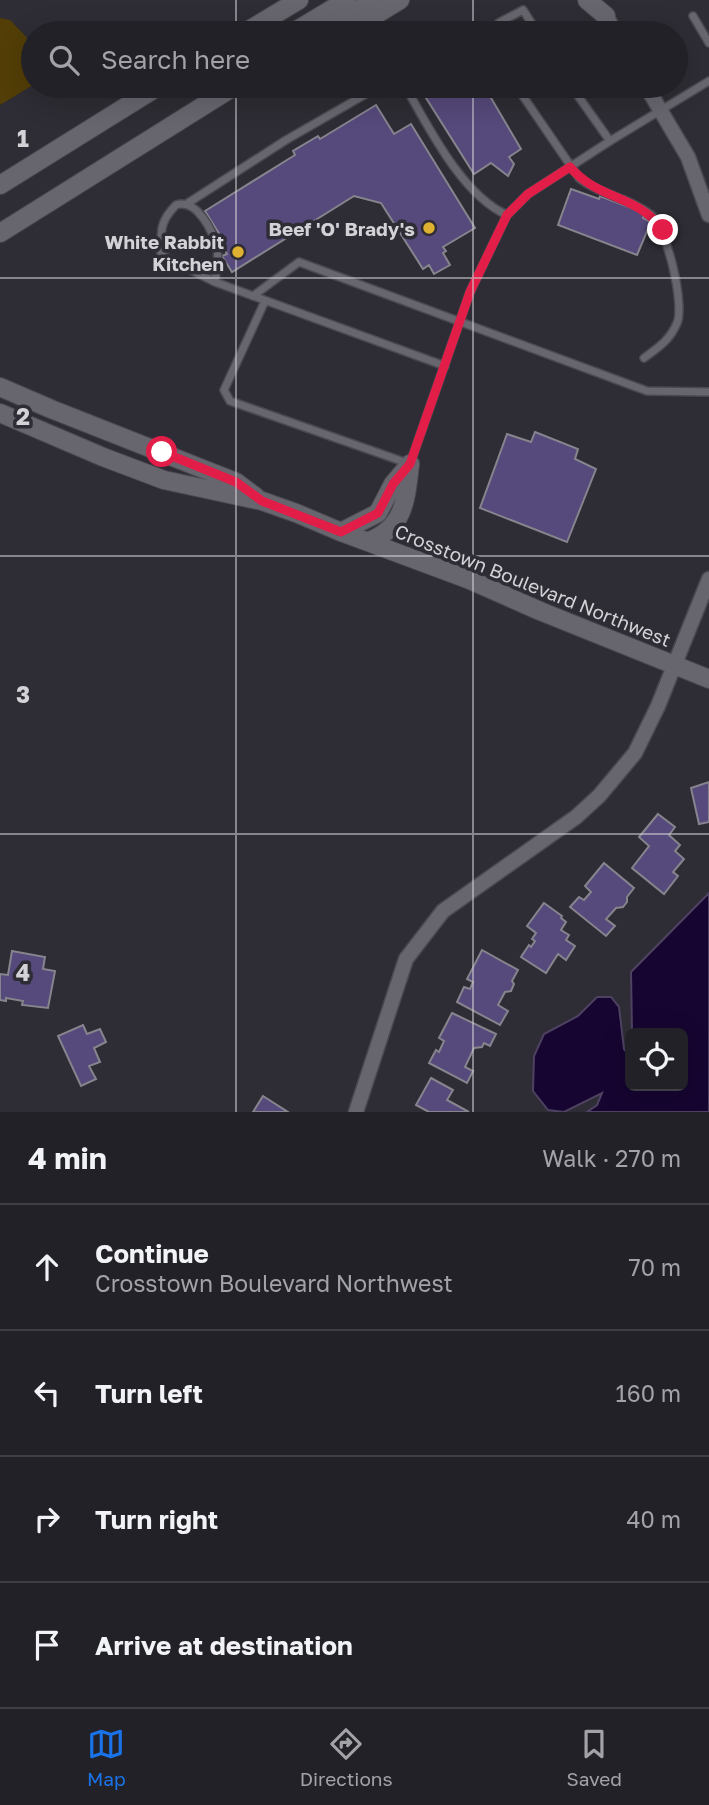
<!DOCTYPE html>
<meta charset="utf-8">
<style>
:root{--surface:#222127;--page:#2e2e33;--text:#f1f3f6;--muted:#a2a3a7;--line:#3f3e44;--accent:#1a73e8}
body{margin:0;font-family:"Golos Text",sans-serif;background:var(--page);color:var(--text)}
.controls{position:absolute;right:21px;bottom:21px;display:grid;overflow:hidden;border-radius:10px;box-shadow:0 7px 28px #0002}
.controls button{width:63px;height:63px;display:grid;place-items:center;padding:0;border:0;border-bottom:2px solid var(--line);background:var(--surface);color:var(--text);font:35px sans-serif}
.stop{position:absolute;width:21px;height:21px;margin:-16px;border:5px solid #e11d48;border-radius:50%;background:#fff}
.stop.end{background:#e11d48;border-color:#fff;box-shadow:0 2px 7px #0008}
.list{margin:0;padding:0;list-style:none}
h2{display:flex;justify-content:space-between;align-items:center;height:91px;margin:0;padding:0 28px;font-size:30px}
h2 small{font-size:23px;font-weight:400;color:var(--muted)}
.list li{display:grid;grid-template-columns:46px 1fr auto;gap:21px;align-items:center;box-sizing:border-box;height:126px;padding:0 28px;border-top:2px solid var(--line)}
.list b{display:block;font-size:26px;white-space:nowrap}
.list p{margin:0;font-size:23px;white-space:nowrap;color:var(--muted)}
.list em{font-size:23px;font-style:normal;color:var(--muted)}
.icon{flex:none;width:38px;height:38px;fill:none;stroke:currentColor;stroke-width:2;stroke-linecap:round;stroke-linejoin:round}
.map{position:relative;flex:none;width:709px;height:1112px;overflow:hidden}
.search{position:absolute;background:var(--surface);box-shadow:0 7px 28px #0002;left:21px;right:21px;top:21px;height:77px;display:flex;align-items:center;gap:18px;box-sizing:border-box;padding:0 24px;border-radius:38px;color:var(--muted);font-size:26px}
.sheet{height:595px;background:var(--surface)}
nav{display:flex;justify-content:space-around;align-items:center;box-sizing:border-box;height:98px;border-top:2px solid var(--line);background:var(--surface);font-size:19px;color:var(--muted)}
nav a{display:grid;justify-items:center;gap:4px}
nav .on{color:var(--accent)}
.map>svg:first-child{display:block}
.green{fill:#523e06}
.water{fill:#150530;stroke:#4e4262;stroke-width:2}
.building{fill:#56497b;stroke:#86848d;stroke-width:2}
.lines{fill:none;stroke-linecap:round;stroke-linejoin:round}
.service-casing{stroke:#4b4950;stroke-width:10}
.minor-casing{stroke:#4b4950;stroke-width:17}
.tertiary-casing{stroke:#4b4950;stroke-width:20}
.secondary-casing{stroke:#4b4950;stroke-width:20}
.service{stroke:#67666f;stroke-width:7}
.minor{stroke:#67666f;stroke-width:14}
.tertiary{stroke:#67666f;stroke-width:18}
.secondary{stroke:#67666f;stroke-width:18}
.route{stroke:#e11d48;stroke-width:9}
.grid{fill:none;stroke:#d3d2d7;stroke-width:2;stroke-opacity:0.55}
.poi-dot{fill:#deb133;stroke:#2e2c34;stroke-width:2.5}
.labels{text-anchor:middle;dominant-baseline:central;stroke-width:7;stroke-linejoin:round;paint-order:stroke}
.poi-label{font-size:19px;font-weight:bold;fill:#d3d2d7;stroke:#2e2c34;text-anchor:end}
.street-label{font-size:19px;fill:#d3d2d7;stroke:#2e2c34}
.grid-label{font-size:23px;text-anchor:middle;font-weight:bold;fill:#d3d2d7;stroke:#2e2c34;stroke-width:7;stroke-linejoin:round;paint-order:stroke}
</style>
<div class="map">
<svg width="709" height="1112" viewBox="0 0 709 1112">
<rect width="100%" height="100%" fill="#2e2c34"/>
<polygon class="green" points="0,18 10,20 33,44 33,85 0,105"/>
<polygon class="water" points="709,893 709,1112 587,1112 597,1105 602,1093 564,1112 548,1110 533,1091 534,1056 544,1034 578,1016 597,997 611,997 619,1007 624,1049 628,1054 630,1043 630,1086 683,1086 683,1033 632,1033 631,972"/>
<g class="building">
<polygon points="427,86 484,86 521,149 509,157 514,164 508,176 491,163 474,174 421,90"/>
<polygon points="376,105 394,134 411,124 475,228 443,247 446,251 443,253 450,265 434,274 429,265 423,269 381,203 354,196 232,272 222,256 227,254 221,245 225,243 205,211 295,155 293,151 318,136 320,139"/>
<polygon points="571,189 599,199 600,196 644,213 643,218 651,222 637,255 558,225"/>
<polygon points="535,432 578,449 575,459 596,469 567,542 480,508 507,434 531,442"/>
<polygon points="709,782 709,822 699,824 691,788"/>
<polygon points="658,814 675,827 669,835 680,845 675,851 684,859 673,872 678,876 664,894 632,868 649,846 639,837"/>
<polygon points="604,863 634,888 627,897 627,902 623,907 616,908 606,919 615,926 606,936 570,907 579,897 584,900 591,892 585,886"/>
<polygon points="544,903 562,916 561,918 566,922 561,930 569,935 566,940 575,946 566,960 558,954 546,973 521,957 529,945 531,947 535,941 532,939 536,933 527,926"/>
<polygon points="482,950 518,970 512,981 514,984 511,991 505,992 498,1005 508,1011 500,1025 457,1002 464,987 470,989 473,982 467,979"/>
<polygon points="12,951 45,957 43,969 55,971 48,1008 22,1005 23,1001 6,998 6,1001 0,1000 0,974 8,975"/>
<polygon points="452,1013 496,1034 490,1046 484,1043 482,1047 474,1048 465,1067 473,1071 467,1083 429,1063 436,1050 439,1052 444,1041 439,1038"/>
<polygon points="83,1025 87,1034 100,1029 106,1042 94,1048 100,1062 89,1066 96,1079 81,1086 58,1036"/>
<polygon points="431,1078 453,1090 447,1100 469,1112 429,1112 416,1105"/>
<polygon points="263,1096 288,1112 253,1112"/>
</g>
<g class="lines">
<g class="service-casing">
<g id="service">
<polyline points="693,16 709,43"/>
<polyline points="461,33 469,29 488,33"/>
<polyline points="488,33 500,22 523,10 538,33"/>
<path d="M 405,86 C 429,128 462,195 507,215"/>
<path d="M 516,86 L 579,178 C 600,195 630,198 651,215 C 667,228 685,305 677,323 C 670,340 659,347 644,358"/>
<polyline points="571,86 610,141"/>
<polyline points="188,203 286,140 380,86"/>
<path d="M 215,282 C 216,272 219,259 217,249 C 213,231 197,198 176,205 C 159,222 161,232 161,255 L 215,282 L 445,366"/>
<polyline points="253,296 299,262 647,391 709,392"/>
<polyline points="265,301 224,390 230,401 410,464 470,292 507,215 528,194 610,141 709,81"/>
</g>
</g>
<g class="minor-casing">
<g id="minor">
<polyline points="606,16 616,33"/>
<polyline points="646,86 688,157 709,215"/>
<polyline points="356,1112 406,959 443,911 576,817 599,796 635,753 658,706 709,579"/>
</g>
</g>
<g class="tertiary-casing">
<g id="tertiary">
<polyline points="0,387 51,409 236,482 256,497"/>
<polyline points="0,413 103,457 164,480 262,501 296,513 341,532 470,580 540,611 709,679"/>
<polyline points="341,532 378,513 393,484 410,464"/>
<path d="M 369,541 C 405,528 406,498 410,464"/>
</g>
</g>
<g class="secondary-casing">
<g id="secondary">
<polyline points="587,0 606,16"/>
<polyline points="244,33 299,0"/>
<polyline points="292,33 347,0"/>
<polyline points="321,33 375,0"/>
<polyline points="346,33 400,0"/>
<polyline points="0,185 159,86"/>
<polyline points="0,233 235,86"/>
</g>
</g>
<use href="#service" class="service"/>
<use href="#minor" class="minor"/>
<use href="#tertiary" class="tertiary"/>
<use href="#secondary" class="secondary"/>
</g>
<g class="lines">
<path class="route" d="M 162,452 L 236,482 L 262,501 L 341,532 L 378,513 L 393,484 L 410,464 L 470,292 L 507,215 L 528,194 L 570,167 C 598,200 638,195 663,230"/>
</g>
<path class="grid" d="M 236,0 L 236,33M 473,0 L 473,33M 236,86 L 236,1112M 473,86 L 473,1112M 0,278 L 709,278M 0,556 L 709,556M 0,834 L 709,834"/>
<g class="poi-dot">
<circle cx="429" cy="228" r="7"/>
<circle cx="238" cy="252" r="7"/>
</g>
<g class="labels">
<g class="poi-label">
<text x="415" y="228">Beef 'O' Brady's</text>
<text x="224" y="241">White Rabbit<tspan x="224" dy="22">Kitchen</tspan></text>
</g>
<g class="street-label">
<text transform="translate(533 585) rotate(22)">Crosstown Boulevard Northwest</text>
</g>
</g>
<g class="grid-label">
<text x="23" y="147">1</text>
<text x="23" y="425">2</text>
<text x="23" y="703">3</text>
<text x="23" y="981">4</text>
</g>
</svg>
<div class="controls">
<button><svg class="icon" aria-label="locate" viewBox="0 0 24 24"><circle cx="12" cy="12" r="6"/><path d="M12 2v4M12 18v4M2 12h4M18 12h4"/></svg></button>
</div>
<div class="stop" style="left:162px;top:452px"></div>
<div class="stop end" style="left:663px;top:230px"></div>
<div class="search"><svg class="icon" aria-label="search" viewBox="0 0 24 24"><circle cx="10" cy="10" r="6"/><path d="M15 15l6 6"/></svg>Search here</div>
</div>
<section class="sheet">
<h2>4 min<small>Walk · 270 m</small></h2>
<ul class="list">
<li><svg class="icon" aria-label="ahead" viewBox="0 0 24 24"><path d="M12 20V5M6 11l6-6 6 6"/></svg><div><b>Continue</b><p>Crosstown Boulevard Northwest</p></div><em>70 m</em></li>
<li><svg class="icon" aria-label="left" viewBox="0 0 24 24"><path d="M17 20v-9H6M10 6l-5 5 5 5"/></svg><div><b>Turn left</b></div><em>160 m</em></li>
<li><svg class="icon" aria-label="right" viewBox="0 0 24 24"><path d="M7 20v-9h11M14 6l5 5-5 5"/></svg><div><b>Turn right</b></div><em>40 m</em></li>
<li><svg class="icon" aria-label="arrive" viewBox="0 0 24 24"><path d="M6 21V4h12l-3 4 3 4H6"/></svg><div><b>Arrive at destination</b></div></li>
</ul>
</section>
<nav>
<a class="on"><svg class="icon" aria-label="map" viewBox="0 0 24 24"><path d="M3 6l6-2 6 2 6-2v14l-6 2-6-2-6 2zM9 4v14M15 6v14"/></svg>Map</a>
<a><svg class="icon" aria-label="directions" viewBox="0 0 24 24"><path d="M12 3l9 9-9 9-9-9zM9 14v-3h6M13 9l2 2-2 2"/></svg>Directions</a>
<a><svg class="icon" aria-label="saved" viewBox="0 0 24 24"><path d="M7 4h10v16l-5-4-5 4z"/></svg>Saved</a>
</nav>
